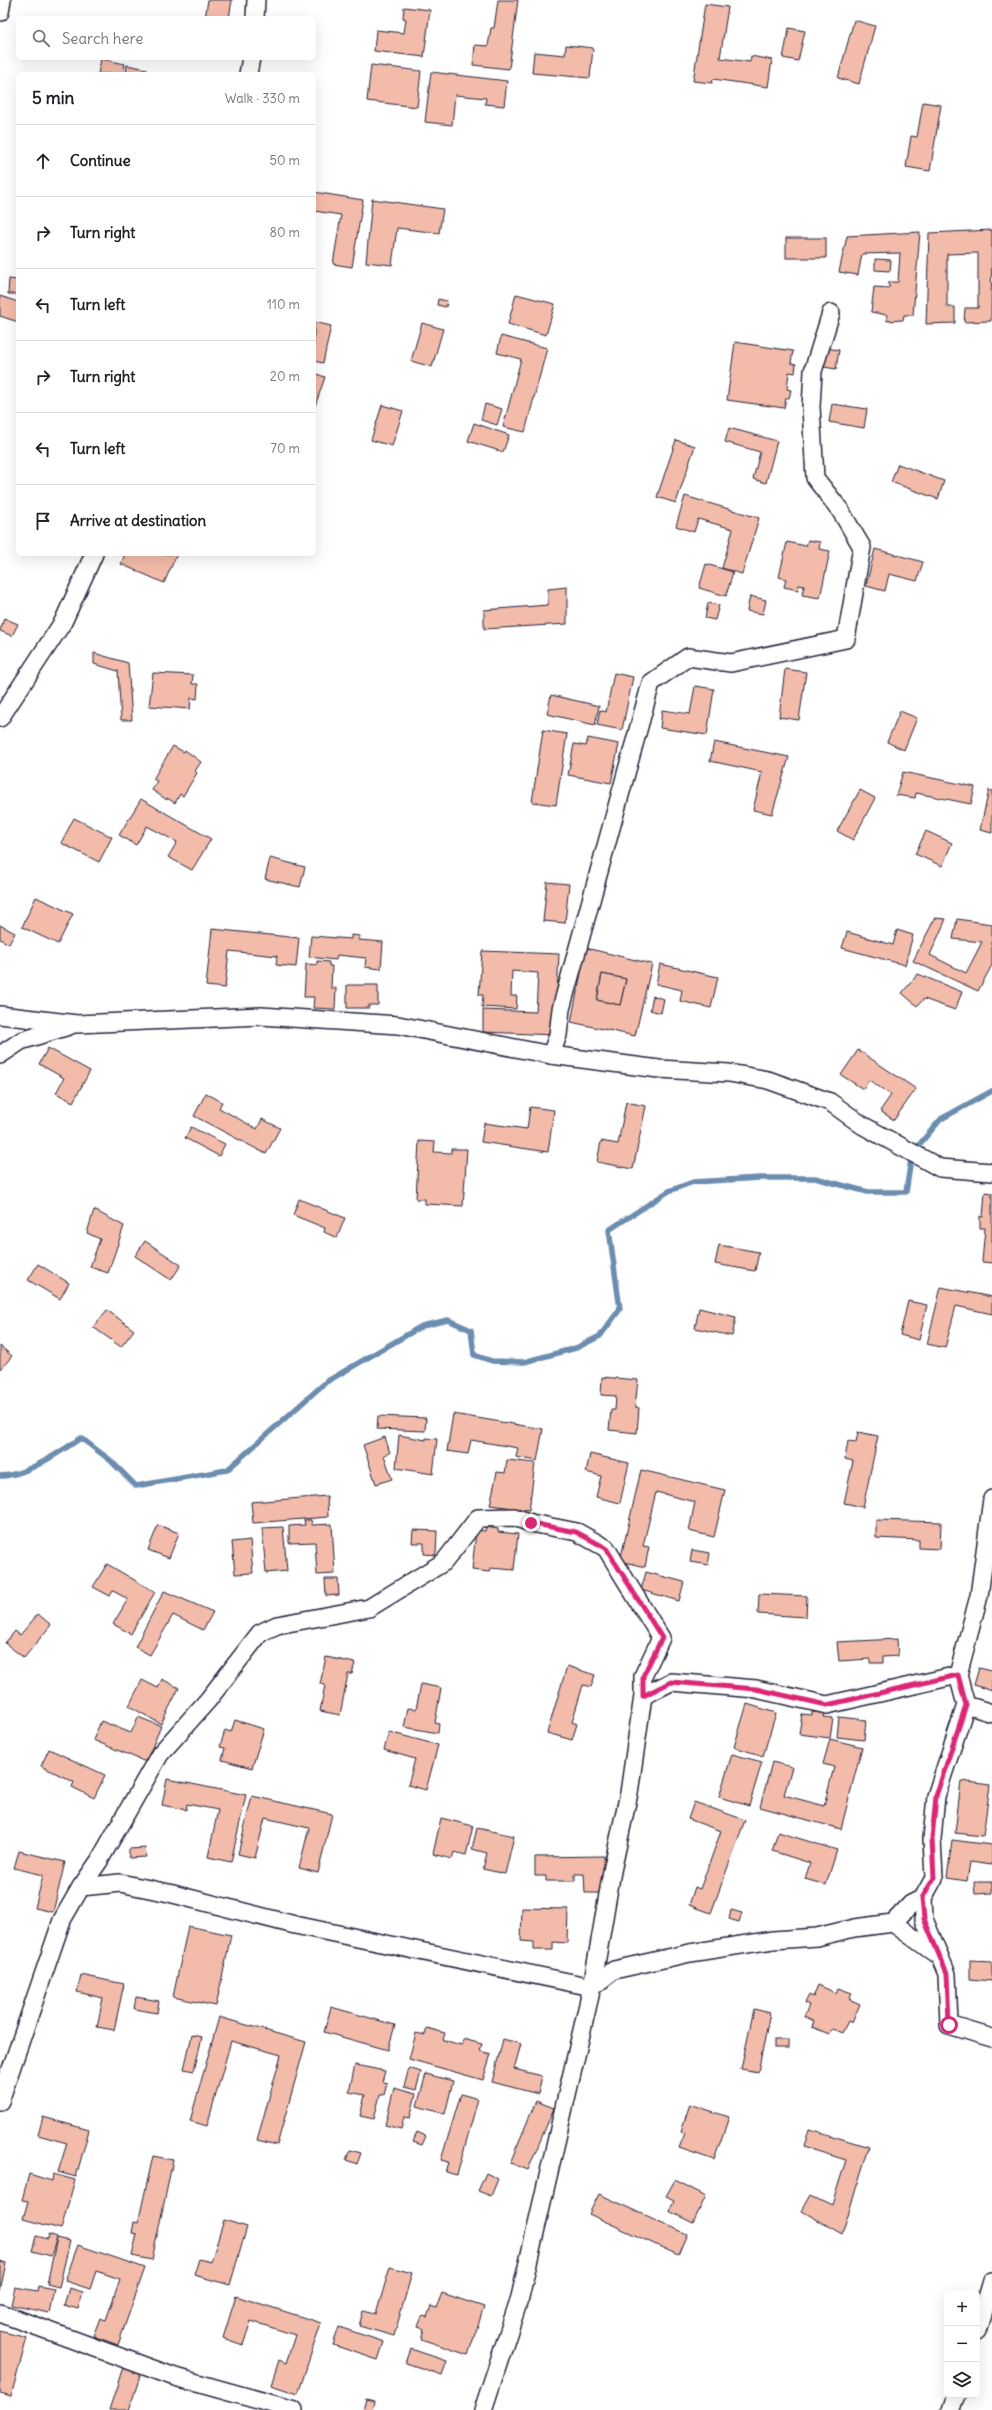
<!DOCTYPE html>
<meta charset="utf-8">
<style>
:root{--surface:#fff;--page:#f6f6f6;--text:#202124;--muted:#757577;--line:#e0e0e0}
body{margin:0;font-family:Delius,sans-serif;background:var(--page);color:var(--text)}
.controls{position:absolute;right:12px;bottom:12px;display:grid;overflow:hidden;border-radius:6px;box-shadow:0 4px 16px #0002}
.controls button{width:36px;height:36px;display:grid;place-items:center;padding:0;border:0;border-bottom:1px solid var(--line);background:var(--surface);color:var(--text);font:20px sans-serif}
.stop{position:absolute;width:12px;height:12px;margin:-9px;border:3px solid #db2777;border-radius:50%;background:#fff}
.stop.end{background:#db2777;border-color:#fff;box-shadow:0 1px 4px #0008}
.list{margin:0;padding:0;list-style:none}
h2{display:flex;justify-content:space-between;align-items:center;height:52px;margin:0;padding:0 16px;font-size:17px}
h2 small{font-size:13px;font-weight:400;color:var(--muted)}
.list li{display:grid;grid-template-columns:26px 1fr auto;gap:12px;align-items:center;box-sizing:border-box;height:72px;padding:0 16px;border-top:1px solid var(--line)}
.list b{display:block;font-size:15px;white-space:nowrap}
.list em{font-size:13px;font-style:normal;color:var(--muted)}
.icon{flex:none;width:22px;height:22px;fill:none;stroke:currentColor;stroke-width:2;stroke-linecap:round;stroke-linejoin:round}
.map{position:relative;flex:none;width:992px;height:2410px;overflow:hidden}
.search{position:absolute;background:var(--surface);box-shadow:0 4px 16px #0002;left:16px;top:16px;width:300px;height:44px;display:flex;align-items:center;gap:10px;box-sizing:border-box;padding:0 14px;border-radius:6px;color:var(--muted);font-size:15px}
.panel{position:absolute;background:var(--surface);box-shadow:0 4px 16px #0002;left:16px;top:72px;width:300px;height:484px;border-radius:6px}
.map>svg:first-child{display:block}
.lines{fill:none;stroke-linecap:round;stroke-linejoin:round}
.stream{stroke:#6c8daf;stroke-width:5.5}
.building{fill:#f3bba9;stroke:#22223b;fill-rule:evenodd}
.street-casing{stroke:#22223b;stroke-width:20}
.street{stroke:#fff;stroke-width:17}
.route{stroke:#db2777;stroke-width:5}
</style>
<div class="map">
<svg width="992" height="2410" viewBox="0 0 992 2410">
<rect width="100%" height="100%" fill="#fff"/>
<filter id="ink" filterUnits="userSpaceOnUse"><feTurbulence type="fractalNoise" baseFrequency=".025" numOctaves="2"/><feDisplacementMap in="SourceGraphic" scale="8" xChannelSelector="R" yChannelSelector="G"/><feConvolveMatrix kernelMatrix="1 2 1 2 8 2 1 2 1" color-interpolation-filters="sRGB"/></filter>
<g filter="url(#ink)">
<g class="lines">
<path class="stream" d="M 0,1476 C 26,1476 60,1452 81,1438 L 110,1460 L 136,1486 L 227,1470 L 326,1382 L 422,1326 L 448,1320 L 471,1330 L 474,1355 L 492,1361 L 524,1362 L 576,1348 L 600,1336 L 620,1309 L 609,1230 L 669,1191 L 693,1182 L 760,1178 L 815,1178 L 868,1192 L 906,1192 L 912,1153 L 941,1119 L 992,1091"/>
</g>
<g class="building">
<polygon points="208,0 232,0 229,18 205,18"/>
<polygon points="498,0 518,0 509,69 473,65 475,45 488,46 491,28 494,28"/>
<polygon points="705,4 728,7 720,58 750,62 751,56 772,60 768,87 713,79 712,83 693,81"/>
<polygon points="404,7 430,10 424,57 374,51 376,30 404,33 406,19 403,18"/>
<polygon points="854,20 875,26 859,84 838,78"/>
<polygon points="789,28 805,31 798,61 783,58"/>
<polygon points="566,45 593,48 590,78 532,73 534,52 565,55"/>
<polygon points="101,59 125,64 123,74 98,74"/>
<polygon points="127,65 147,69 146,74 126,74"/>
<polygon points="371,65 421,71 417,107 367,101"/>
<polygon points="431,72 507,81 504,106 485,104 486,98 455,95 452,125 425,122"/>
<polygon points="923,102 941,105 930,171 906,167 911,136 917,137"/>
<polygon points="314,192 363,200 352,267 333,264 341,215 314,211"/>
<polygon points="372,199 443,209 439,233 397,228 392,265 366,262"/>
<polygon points="992,230 991,321 964,322 965,308 978,308 978,253 947,254 947,307 955,307 955,323 926,324 929,233"/>
<polygon points="920,232 913,315 904,315 903,320 887,321 887,315 871,312 874,287 889,288 889,282 898,282 900,253 862,254 858,275 839,272 847,236"/>
<rect x="786" y="238" width="40" height="20"/>
<polygon points="875,259 891,260 890,271 875,270"/>
<polygon points="9,279 18,280 18,294 8,294"/>
<polygon points="516,294 555,304 546,335 508,324"/>
<polygon points="0,296 18,302 18,322 0,316"/>
<polygon points="438,299 447,301 446,307 437,305"/>
<polygon points="314,322 331,326 323,363 314,361"/>
<polygon points="422,323 443,329 432,367 411,361"/>
<polygon points="501,336 547,348 525,432 503,427 521,359 497,353"/>
<polygon points="735,342 793,351 791,363 796,364 795,373 789,372 787,389 791,390 789,398 786,398 784,408 727,400"/>
<polygon points="826,348 839,350 836,369 824,367"/>
<polygon points="314,373 325,377 314,409"/>
<polygon points="485,404 502,409 497,425 481,420"/>
<polygon points="832,404 867,409 864,428 829,422"/>
<polygon points="382,405 403,411 392,446 371,440"/>
<polygon points="474,423 509,435 503,452 468,441"/>
<polygon points="729,428 777,441 766,483 753,479 760,452 725,442"/>
<polygon points="676,440 695,446 676,503 657,497"/>
<polygon points="898,464 944,481 938,499 891,482"/>
<polygon points="685,496 759,518 742,574 722,568 733,529 698,519 694,532 676,526"/>
<polygon points="808,540 820,542 819,549 830,551 820,598 802,595 804,586 799,585 798,590 784,587 786,579 779,577 787,542 806,546"/>
<polygon points="875,549 923,562 917,581 889,574 885,591 866,586"/>
<polygon points="125,554 177,554 164,583 121,564"/>
<polygon points="706,564 733,572 726,596 699,588"/>
<polygon points="567,587 567,624 484,629 484,610 548,605 548,589"/>
<polygon points="750,596 766,600 763,614 747,611"/>
<polygon points="708,603 719,605 715,620 705,618"/>
<polygon points="4,618 18,624 12,636 0,631"/>
<polygon points="94,653 128,663 132,720 121,720 118,671 94,664"/>
<polygon points="785,669 806,672 799,720 779,717"/>
<polygon points="153,673 193,675 192,684 198,684 197,699 191,698 190,709 149,706"/>
<polygon points="614,673 633,677 622,730 597,725 600,710 606,712"/>
<polygon points="695,686 714,689 707,735 660,728 662,710 690,714"/>
<polygon points="551,695 599,706 595,725 547,714"/>
<polygon points="900,711 917,718 904,750 887,742"/>
<polygon points="543,730 567,734 556,805 532,802"/>
<polygon points="588,738 619,744 611,783 568,775 574,744 586,746"/>
<polygon points="714,742 789,757 772,814 753,810 762,772 710,761"/>
<polygon points="173,746 184,752 185,750 201,762 195,771 197,773 183,796 180,794 175,803 167,798 167,800 152,790 157,781 153,779"/>
<polygon points="903,772 975,787 971,804 916,793 915,798 896,795"/>
<polygon points="860,790 875,798 853,840 837,831"/>
<polygon points="989,790 992,791 992,833 980,830"/>
<polygon points="141,799 211,839 192,870 168,857 177,842 147,826 136,845 119,835"/>
<polygon points="74,818 112,837 99,862 61,843"/>
<polygon points="926,831 952,843 942,866 915,854"/>
<polygon points="270,858 305,867 300,887 265,879"/>
<polygon points="547,882 569,884 565,923 543,921"/>
<polygon points="36,897 73,914 58,944 22,927"/>
<polygon points="935,918 946,919 930,955 966,973 982,942 953,939 957,919 992,924 992,965 978,991 913,961"/>
<polygon points="0,925 15,933 9,944 0,939"/>
<polygon points="212,929 299,938 296,967 276,965 277,956 229,951 225,988 206,986"/>
<polygon points="897,930 913,935 905,965 842,948 847,932 893,945"/>
<polygon points="351,935 360,936 359,940 383,942 381,969 365,967 366,958 337,955 336,960 309,957 311,936 351,939"/>
<path d="M 586,948 L 652,964 L 635,1036 L 571,1022 ZM 602,974 L 626,979 L 620,1005 L 597,1000 Z"/>
<polygon points="482,951 559,954 555,1035 483,1032 483,1010 536,1012 538,973 512,971 511,996 517,996 516,1009 482,1007 483,995 479,995"/>
<polygon points="317,961 329,962 329,966 332,966 331,988 336,988 335,1009 313,1008 314,997 304,997 306,964 317,965"/>
<polygon points="660,964 718,977 711,1008 680,1001 682,990 656,984"/>
<polygon points="602,974 626,979 620,1005 597,1000"/>
<polygon points="918,974 962,992 955,1010 924,999 917,1006 902,993"/>
<polygon points="347,985 378,985 378,1005 369,1005 369,1008 347,1008"/>
<polygon points="653,996 664,999 661,1013 650,1010"/>
<polygon points="48,1048 90,1071 73,1102 56,1093 64,1078 39,1064"/>
<polygon points="858,1050 916,1089 894,1120 880,1111 891,1095 869,1080 863,1089 841,1075"/>
<polygon points="206,1093 222,1102 219,1108 257,1129 262,1119 280,1128 266,1154 194,1116"/>
<polygon points="626,1102 646,1106 633,1169 597,1162 601,1141 618,1144"/>
<polygon points="530,1107 554,1110 548,1152 481,1142 484,1123 527,1129"/>
<polygon points="191,1127 225,1144 219,1156 185,1138"/>
<polygon points="419,1141 435,1142 434,1152 451,1153 451,1149 467,1149 463,1206 425,1204 425,1199 416,1199"/>
<polygon points="985,1192 992,1193 992,1263 982,1262 985,1228 980,1228 980,1216 983,1217"/>
<polygon points="299,1199 345,1218 337,1238 324,1232 325,1228 293,1215"/>
<polygon points="94,1210 124,1226 108,1273 90,1267 100,1239 87,1233"/>
<polygon points="145,1241 181,1265 171,1280 135,1256"/>
<polygon points="719,1245 759,1252 755,1271 715,1264"/>
<polygon points="38,1264 69,1283 60,1299 28,1280"/>
<polygon points="941,1287 992,1297 992,1314 956,1306 945,1348 927,1344"/>
<polygon points="908,1301 927,1305 919,1340 900,1335"/>
<polygon points="699,1308 736,1317 732,1336 695,1328"/>
<polygon points="107,1310 134,1330 121,1347 93,1327"/>
<polygon points="0,1346 12,1356 1,1369 0,1368"/>
<polygon points="602,1377 638,1380 635,1407 639,1408 637,1433 609,1430 611,1410 615,1410 616,1396 601,1395"/>
<polygon points="453,1414 543,1429 537,1461 516,1457 518,1448 471,1440 468,1454 447,1451"/>
<polygon points="378,1416 426,1418 425,1431 377,1429"/>
<polygon points="858,1432 878,1436 863,1507 844,1503 853,1461 845,1459 848,1441 856,1442"/>
<polygon points="399,1435 426,1440 426,1438 437,1439 433,1474 396,1468"/>
<polygon points="385,1437 390,1453 384,1455 392,1479 376,1484 363,1445"/>
<polygon points="590,1454 629,1463 620,1503 596,1497 601,1476 586,1472"/>
<polygon points="507,1460 535,1463 529,1510 490,1505 497,1472 505,1473"/>
<polygon points="641,1470 725,1490 714,1537 689,1531 695,1502 656,1492 643,1546 649,1547 645,1567 620,1561"/>
<polygon points="327,1496 328,1517 253,1523 251,1502"/>
<polygon points="304,1520 311,1520 312,1525 332,1524 335,1574 317,1575 315,1542 289,1543 289,1526 305,1525"/>
<polygon points="876,1520 941,1522 940,1549 919,1548 919,1540 876,1538"/>
<polygon points="158,1525 179,1533 169,1558 148,1550"/>
<polygon points="283,1527 287,1571 266,1573 262,1528"/>
<polygon points="486,1527 498,1529 498,1532 518,1534 514,1570 490,1568 489,1572 472,1570 476,1530 485,1531"/>
<polygon points="413,1530 437,1531 436,1555 424,1554 424,1543 412,1543"/>
<polygon points="250,1540 253,1573 235,1574 232,1542"/>
<polygon points="692,1550 710,1553 708,1565 690,1562"/>
<polygon points="107,1564 155,1592 131,1634 113,1624 128,1599 113,1591 110,1596 93,1587"/>
<polygon points="646,1572 684,1582 679,1601 641,1590"/>
<polygon points="325,1579 338,1579 339,1595 326,1596"/>
<polygon points="164,1591 213,1612 203,1630 173,1615 150,1655 135,1647"/>
<polygon points="759,1594 807,1596 806,1617 758,1614"/>
<polygon points="38,1614 51,1625 24,1658 5,1643 15,1631 20,1635"/>
<polygon points="897,1639 898,1656 883,1657 883,1663 870,1663 870,1659 839,1661 837,1642"/>
<polygon points="326,1657 355,1663 352,1674 348,1674 340,1715 320,1711 325,1685 320,1684"/>
<polygon points="567,1666 595,1675 591,1687 583,1685 572,1722 577,1724 572,1740 547,1733"/>
<polygon points="979,1668 992,1671 992,1691 974,1685"/>
<polygon points="162,1679 179,1688 161,1724 129,1706 142,1680 158,1688"/>
<polygon points="421,1684 441,1688 435,1723 439,1724 438,1733 404,1727 408,1708 416,1709"/>
<polygon points="747,1704 776,1713 763,1756 734,1747"/>
<polygon points="812,1712 824,1713 823,1717 833,1718 830,1738 799,1734 802,1714 812,1715"/>
<polygon points="138,1717 161,1726 146,1762 93,1740 101,1721 131,1733"/>
<polygon points="839,1717 866,1720 864,1740 837,1737"/>
<polygon points="235,1720 264,1729 252,1768 222,1760 225,1748 220,1747 225,1730 231,1732"/>
<polygon points="389,1732 438,1745 426,1790 408,1785 415,1759 384,1750"/>
<polygon points="830,1739 862,1747 841,1829 760,1807 772,1762 792,1767 784,1795 824,1806 834,1767 823,1764"/>
<polygon points="49,1749 105,1775 94,1798 72,1787 74,1782 41,1766"/>
<polygon points="732,1754 762,1762 749,1806 719,1797"/>
<polygon points="167,1779 246,1795 231,1862 208,1857 218,1810 187,1804 186,1810 162,1805"/>
<polygon points="961,1781 990,1785 983,1836 955,1833"/>
<polygon points="252,1796 332,1814 318,1873 299,1868 309,1828 265,1818 255,1858 238,1854"/>
<polygon points="694,1802 745,1820 711,1913 689,1905 695,1887 700,1889 721,1831 688,1819"/>
<polygon points="441,1818 473,1826 466,1855 454,1852 452,1859 433,1854"/>
<polygon points="477,1828 514,1836 505,1874 483,1869 487,1853 472,1849"/>
<polygon points="778,1832 837,1850 826,1885 805,1879 810,1863 772,1851"/>
<polygon points="952,1840 992,1845 992,1865 970,1862 967,1881 947,1878"/>
<polygon points="145,1848 146,1857 129,1858 129,1849"/>
<polygon points="19,1851 65,1862 53,1912 35,1908 43,1875 14,1868"/>
<polygon points="604,1856 605,1893 585,1893 584,1874 575,1874 575,1881 546,1881 546,1876 535,1876 535,1857"/>
<polygon points="974,1882 992,1882 992,1893 975,1894"/>
<polygon points="522,1908 568,1909 567,1943 553,1942 553,1950 534,1950 534,1942 521,1941"/>
<polygon points="731,1910 742,1913 739,1922 729,1919"/>
<polygon points="188,1926 231,1935 216,2006 173,1997"/>
<polygon points="970,1961 992,1962 992,1981 970,1979"/>
<polygon points="81,1975 124,1984 114,2030 97,2027 103,1998 77,1992"/>
<polygon points="818,1985 836,1993 838,1988 852,1993 849,1999 860,2004 852,2023 848,2021 842,2033 832,2029 829,2034 812,2027 814,2022 804,2017 809,2005 805,2003 809,1995 813,1997"/>
<polygon points="136,1997 159,2001 157,2013 134,2009"/>
<polygon points="331,2007 395,2025 388,2050 324,2032"/>
<polygon points="754,2009 770,2013 758,2072 741,2069"/>
<polygon points="219,2017 306,2042 277,2145 257,2140 281,2055 231,2041 207,2126 190,2121"/>
<polygon points="427,2028 445,2033 443,2040 462,2045 463,2039 482,2044 480,2051 491,2054 483,2080 409,2059 416,2033 425,2035"/>
<polygon points="192,2035 202,2037 194,2071 184,2069"/>
<polygon points="503,2039 521,2044 514,2069 542,2076 538,2094 492,2082"/>
<rect x="774" y="2040" width="15" height="8"/>
<polygon points="355,2065 385,2071 382,2082 387,2083 384,2095 380,2095 374,2119 360,2116 365,2095 349,2092"/>
<polygon points="409,2068 421,2072 416,2090 404,2087"/>
<polygon points="426,2074 453,2081 445,2114 417,2106"/>
<polygon points="394,2088 416,2094 410,2118 404,2117 401,2129 385,2125"/>
<polygon points="461,2094 478,2099 457,2175 445,2172 448,2162 441,2160"/>
<polygon points="536,2101 554,2108 528,2170 510,2163"/>
<polygon points="690,2104 729,2117 714,2160 679,2148 685,2133 681,2131"/>
<polygon points="43,2117 89,2130 76,2177 58,2172 67,2143 38,2135"/>
<polygon points="809,2129 869,2147 842,2234 802,2211 811,2195 832,2205 846,2160 804,2147"/>
<polygon points="417,2132 426,2136 422,2145 413,2142"/>
<polygon points="350,2150 361,2153 357,2164 346,2160"/>
<polygon points="153,2156 173,2160 152,2260 132,2256 137,2234 132,2233 134,2222 138,2223"/>
<polygon points="486,2173 498,2179 491,2196 478,2191"/>
<polygon points="29,2174 52,2181 53,2174 75,2180 61,2229 23,2219 28,2201 22,2200"/>
<polygon points="675,2180 706,2196 693,2223 669,2211 674,2200 666,2196"/>
<polygon points="599,2194 687,2234 678,2255 589,2214"/>
<polygon points="224,2220 247,2227 230,2285 194,2275 199,2259 211,2262"/>
<polygon points="49,2234 57,2237 51,2256 32,2251 36,2236 48,2239"/>
<polygon points="57,2238 70,2241 59,2287 47,2284"/>
<polygon points="78,2245 145,2268 118,2345 93,2336 100,2318 106,2320 120,2279 96,2271 90,2289 65,2281"/>
<polygon points="0,2261 6,2263 0,2291"/>
<polygon points="390,2267 412,2273 394,2336 359,2326 363,2311 376,2314"/>
<polygon points="38,2286 54,2289 49,2313 11,2305 15,2287 37,2291"/>
<polygon points="69,2288 83,2292 78,2309 64,2305"/>
<polygon points="442,2293 484,2307 468,2355 421,2339 424,2329 418,2327 422,2316 427,2317 431,2306 436,2308"/>
<polygon points="236,2296 321,2323 298,2394 271,2385 279,2360 286,2363 295,2335 251,2321 243,2345 223,2338"/>
<polygon points="339,2327 384,2342 378,2360 333,2345"/>
<polygon points="0,2331 27,2338 11,2396 0,2393"/>
<polygon points="411,2349 447,2361 442,2375 406,2363"/>
<polygon points="124,2364 142,2370 129,2410 109,2410"/>
<polygon points="366,2399 374,2401 372,2410 363,2410"/>
</g>
<g class="lines">
<g class="street-casing">
<g id="street">
<polyline points="0,12 2,0"/>
<polyline points="255,18 256,0"/>
<polyline points="248,74 251,58"/>
<polyline points="0,718 63,622 94,554"/>
<polyline points="0,1015 77,1024 261,1016 398,1025 551,1055 659,1069 729,1073 768,1080 830,1102 862,1125 940,1168 992,1172"/>
<polyline points="0,1055 21,1041 69,1026"/>
<polyline points="551,1055 558,1035 561,1009 651,683 688,657 731,663 846,639 862,547 840,510 815,478 811,407 813,371 831,313"/>
<polyline points="992,1499 979,1596 958,1675 966,1705 936,1796 932,1839 934,1878 923,1898 924,1919 947,1974 949,2025 992,2038"/>
<polyline points="643,1696 671,1682 756,1689 827,1705 958,1675"/>
<polyline points="966,1705 992,1713"/>
<polyline points="81,1887 99,1861 160,1754 208,1700 260,1633 277,1625 369,1608 444,1562 478,1518 514,1517 531,1523 577,1532 606,1548 661,1638 643,1676 643,1696 629,1793 612,1871 592,1987 520,2297 483,2410"/>
<polyline points="893,1923 940,1957"/>
<polyline points="0,2101 62,1920 81,1887 120,1883 169,1893 295,1925 592,1987 614,1970 690,1953 773,1940 817,1937 854,1928 893,1923 911,1904 923,1898"/>
<polyline points="0,2313 172,2376 294,2410"/>
<polyline points="977,2331 992,2281"/>
<polyline points="951,2410 956,2395"/>
</g>
</g>
<use href="#street" class="street"/>
</g>
</g>
<g class="lines" filter="url(#ink)">
<polyline class="route" points="531,1523 576,1532 606,1548 662,1638 643,1676 643,1696 671,1682 756,1689 827,1705 958,1675 966,1705 936,1796 932,1839 934,1878 922,1898 924,1919 947,1974 949,2025"/>
</g>
</svg>
<div class="controls">
<button>+</button>
<button>−</button>
<button><svg class="icon" aria-label="layers" viewBox="0 0 24 24"><path d="M12 4l9 5-9 5-9-5zM3 14l9 5 9-5"/></svg></button>
</div>
<div class="stop" style="left:949px;top:2025px"></div>
<div class="stop end" style="left:531px;top:1523px"></div>
<div class="search"><svg class="icon" aria-label="search" viewBox="0 0 24 24"><circle cx="10" cy="10" r="6"/><path d="M15 15l6 6"/></svg>Search here</div>
<section class="panel">
<h2>5 min<small>Walk · 330 m</small></h2>
<ul class="list">
<li><svg class="icon" aria-label="ahead" viewBox="0 0 24 24"><path d="M12 20V5M6 11l6-6 6 6"/></svg><div><b>Continue</b></div><em>50 m</em></li>
<li><svg class="icon" aria-label="right" viewBox="0 0 24 24"><path d="M7 20v-9h11M14 6l5 5-5 5"/></svg><div><b>Turn right</b></div><em>80 m</em></li>
<li><svg class="icon" aria-label="left" viewBox="0 0 24 24"><path d="M17 20v-9H6M10 6l-5 5 5 5"/></svg><div><b>Turn left</b></div><em>110 m</em></li>
<li><svg class="icon" aria-label="right" viewBox="0 0 24 24"><path d="M7 20v-9h11M14 6l5 5-5 5"/></svg><div><b>Turn right</b></div><em>20 m</em></li>
<li><svg class="icon" aria-label="left" viewBox="0 0 24 24"><path d="M17 20v-9H6M10 6l-5 5 5 5"/></svg><div><b>Turn left</b></div><em>70 m</em></li>
<li><svg class="icon" aria-label="arrive" viewBox="0 0 24 24"><path d="M6 21V4h12l-3 4 3 4H6"/></svg><div><b>Arrive at destination</b></div></li>
</ul>
</section>
</div>
